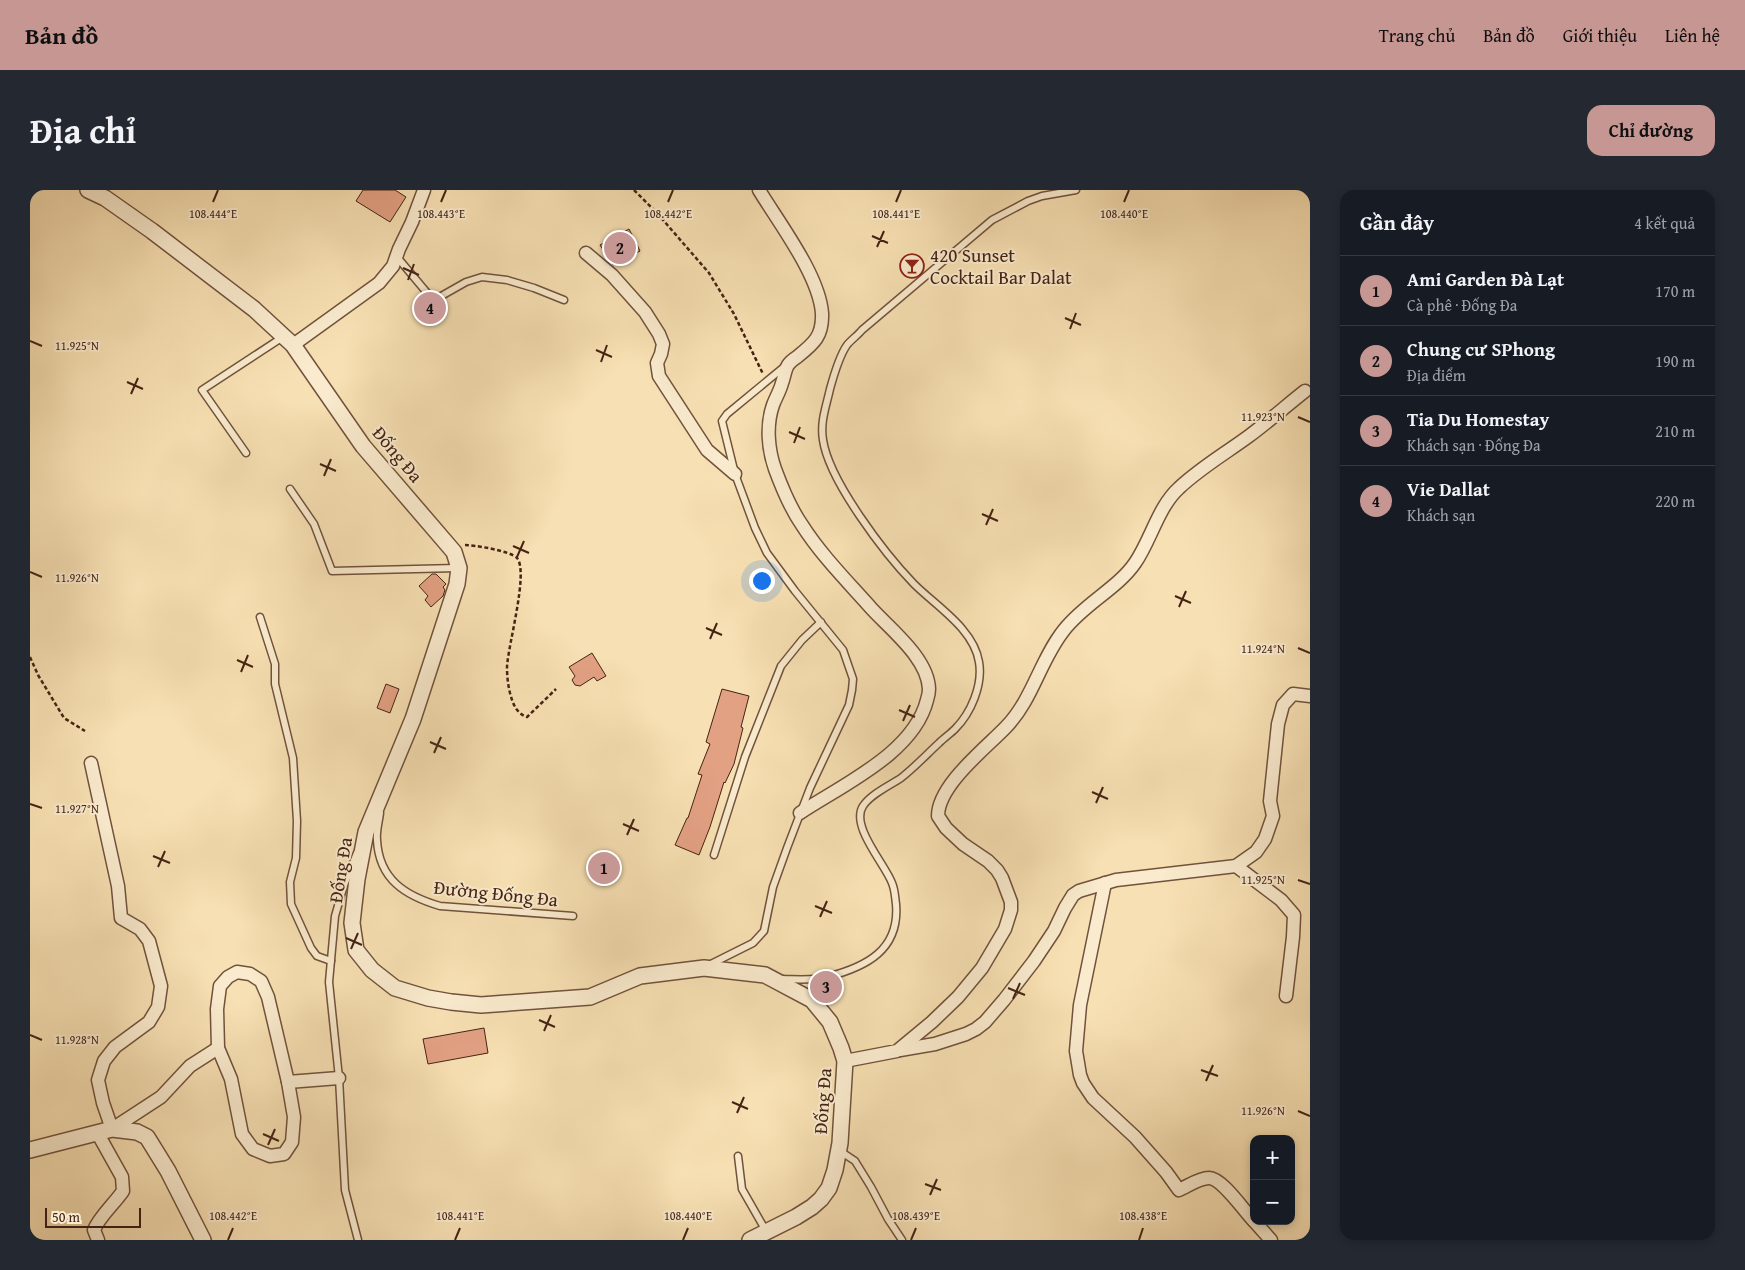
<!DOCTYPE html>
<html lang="vi">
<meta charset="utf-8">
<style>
:root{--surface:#171b24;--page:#242831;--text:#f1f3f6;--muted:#9ea1a6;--line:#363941;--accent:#c59692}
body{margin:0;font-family:"Gentium Book Plus",serif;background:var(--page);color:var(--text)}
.controls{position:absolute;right:15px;bottom:15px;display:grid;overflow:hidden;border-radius:10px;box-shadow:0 2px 8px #0003}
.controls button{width:45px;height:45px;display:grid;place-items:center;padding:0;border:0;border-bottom:1px solid var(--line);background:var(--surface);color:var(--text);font:25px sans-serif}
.scale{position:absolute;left:15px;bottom:12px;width:96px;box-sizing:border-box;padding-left:5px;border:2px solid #442315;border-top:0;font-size:14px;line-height:18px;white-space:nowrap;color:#442315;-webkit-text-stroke:4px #faebce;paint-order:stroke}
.you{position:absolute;left:731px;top:390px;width:18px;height:18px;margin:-12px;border:4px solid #fff;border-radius:50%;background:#1a73e8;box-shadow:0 0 0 8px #1a73e833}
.badge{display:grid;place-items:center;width:32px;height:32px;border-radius:50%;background:var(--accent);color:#111;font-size:16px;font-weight:700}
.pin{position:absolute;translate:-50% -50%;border:2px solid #fff;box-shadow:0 1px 5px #0006}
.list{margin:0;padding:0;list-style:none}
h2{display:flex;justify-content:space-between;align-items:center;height:65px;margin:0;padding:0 20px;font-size:21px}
h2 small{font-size:16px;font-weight:400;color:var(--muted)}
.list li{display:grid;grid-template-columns:32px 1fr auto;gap:15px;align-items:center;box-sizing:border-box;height:70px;padding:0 20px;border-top:1px solid var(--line)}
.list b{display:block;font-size:19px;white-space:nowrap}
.list p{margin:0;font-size:16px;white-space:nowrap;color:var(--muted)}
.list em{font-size:16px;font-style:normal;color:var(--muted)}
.map{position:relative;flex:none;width:1280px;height:1050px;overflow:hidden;border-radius:15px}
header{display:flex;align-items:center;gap:30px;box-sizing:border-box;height:70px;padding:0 25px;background:var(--accent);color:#111}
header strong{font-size:24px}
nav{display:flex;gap:28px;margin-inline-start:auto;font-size:18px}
.intro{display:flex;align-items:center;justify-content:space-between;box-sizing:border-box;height:120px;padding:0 30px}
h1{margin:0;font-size:35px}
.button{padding:12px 22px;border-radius:15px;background:var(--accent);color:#111;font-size:18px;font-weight:700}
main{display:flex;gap:30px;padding:0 30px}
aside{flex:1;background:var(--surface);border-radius:15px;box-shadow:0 2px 8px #0003}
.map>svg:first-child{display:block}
.building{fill:#e3a183;stroke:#442315}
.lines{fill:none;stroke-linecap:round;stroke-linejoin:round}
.service-casing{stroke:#71523c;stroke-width:9}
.minor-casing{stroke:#71523c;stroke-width:15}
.tertiary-casing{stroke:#71523c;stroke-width:18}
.path{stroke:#442315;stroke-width:2.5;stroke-dasharray:4 2.5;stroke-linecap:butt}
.service{stroke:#faebce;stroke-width:6}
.minor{stroke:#faebce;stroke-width:12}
.tertiary{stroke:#faebce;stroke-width:15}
.ticks{fill:none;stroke:#442315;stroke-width:2}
.labels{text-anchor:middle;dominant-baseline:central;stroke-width:4;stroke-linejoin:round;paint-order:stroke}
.poi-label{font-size:19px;fill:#442315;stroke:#faebce;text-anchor:start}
.street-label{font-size:19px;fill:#442315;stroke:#faebce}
.ticks-label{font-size:12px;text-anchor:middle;fill:#442315;stroke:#faebce;stroke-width:4;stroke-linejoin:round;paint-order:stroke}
</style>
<header>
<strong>Bản đồ</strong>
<nav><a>Trang chủ</a><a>Bản đồ</a><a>Giới thiệu</a><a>Liên hệ</a></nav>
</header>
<div class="intro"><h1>Địa chỉ</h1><a class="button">Chỉ đường</a></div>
<main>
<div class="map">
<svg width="1280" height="1050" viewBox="0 0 1280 1050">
<rect width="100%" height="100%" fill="#f7e0b3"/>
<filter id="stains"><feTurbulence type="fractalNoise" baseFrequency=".004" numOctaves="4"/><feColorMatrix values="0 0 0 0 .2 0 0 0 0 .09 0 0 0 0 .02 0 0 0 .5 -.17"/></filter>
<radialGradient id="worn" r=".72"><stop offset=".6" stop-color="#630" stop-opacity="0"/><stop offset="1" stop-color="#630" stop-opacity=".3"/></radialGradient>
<g class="building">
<polygon points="333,0 365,0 376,7 360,32 326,11"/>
<polygon points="599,39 610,61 583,75 570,55"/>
<polygon points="402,384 406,384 416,394 413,397 415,400 413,406 401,417 395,410 398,406 389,396"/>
<polygon points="562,463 576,486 567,491 564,487 550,496 545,495 542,490 545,486 539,477"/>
<polygon points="356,494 369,499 360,523 347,518"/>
<polygon points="692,499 719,506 711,537 713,538 704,574 695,593 694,592 680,637 669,665 645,655 657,628 658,628 672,585 668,584 680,554 676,552"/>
<polygon points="454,838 458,863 398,874 393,849"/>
</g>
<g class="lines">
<g class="service-casing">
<g id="service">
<polyline points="367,67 398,104 406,109 436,92 452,87 477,90 504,98 534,110"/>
<polyline points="216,263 172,200 253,147"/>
<polyline points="260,299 284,334 302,381 427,378"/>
<polyline points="230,427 245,474 245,494 263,568 267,631 266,668 260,692 261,714 281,758 287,766 301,771"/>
<path d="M 350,623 C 349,632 346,641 347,650 C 349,690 376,706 410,716 L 543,726"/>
<polyline points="327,663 314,695 305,726 299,792 309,888 315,1000 328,1050"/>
<polyline points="684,665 715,567 751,476 772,450 791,432"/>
<polyline points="679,775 723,753 734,741 743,697 757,658 780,598 819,515 822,500 823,489 813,460 765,401 737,363 725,338 705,284 692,231 697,224 754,177"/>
<path d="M 750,789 C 765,789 783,791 797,787 C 836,777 870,760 866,714 C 865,707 865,700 862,693 C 855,674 820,636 833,616 C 841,604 859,596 871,588 C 885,577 896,565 909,553 C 914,548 920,544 925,539 C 941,523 953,495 949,472 C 944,439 906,416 884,394 C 855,364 799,291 793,250 C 790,232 796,217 800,199 C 803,188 810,165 817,155 C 821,150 828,145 832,140 L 962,30 L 998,11 L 1012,6 L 1046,0"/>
<polyline points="810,961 825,971 841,997 858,1029 872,1050"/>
<polyline points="708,966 712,999 736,1041"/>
</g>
</g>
<g class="minor-casing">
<g id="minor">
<path d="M 729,0 C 749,33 789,85 792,123 C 793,147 783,154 767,167 C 764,169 760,172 758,175 C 755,180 754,188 752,193 C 750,201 746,207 743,215 C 736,235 738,259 745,279 C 752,298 760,318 772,335 C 791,365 818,392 841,418 C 860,439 898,468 899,499 C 899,502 898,507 897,510 C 884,563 812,595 770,623"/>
<polyline points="556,63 582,85 615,122 629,144 633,154 631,164 627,173 629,186 677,260 705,284"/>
<polyline points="263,155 349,93 363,76 369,59 382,32 394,0"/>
<polyline points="61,573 88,696 91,728 110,739 119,751 131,796 128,817 119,832 85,857 74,871 68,890 73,913 82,939 131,907 160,876 188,858"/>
<polyline points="1206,676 1251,710 1264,725 1263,747 1256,806"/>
<path d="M 1075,693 L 1050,815 L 1046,861 L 1050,885 L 1053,893 L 1063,908 L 1105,947 L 1136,982 L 1149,1000 C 1158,996 1169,988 1179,988 C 1192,988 1214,1021 1224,1031"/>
<polygon points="207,782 220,784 231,791 238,807 258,892 264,927 262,952 254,964 240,966 223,959 212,944 201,889 188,858 187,819 190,796 198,787"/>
<polyline points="870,860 905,854 936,844 946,839 955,832 974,810 1004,771 1024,741 1035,718 1043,705 1049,701 1086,690 1206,676 1226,662 1235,649 1243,626 1240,611 1248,534 1253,515 1263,504 1280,506"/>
<path d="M 815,871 L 867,861 L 902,832 L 928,807 L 952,778 L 975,739 L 981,720 L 981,712 L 972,688 L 967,680 L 958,671 L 933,654 L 916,638 L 908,626 C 908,595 956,558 976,537 C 1003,509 1010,470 1034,440 C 1054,414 1088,398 1105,373 C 1121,350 1128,317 1149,298 C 1170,278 1196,263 1219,246 C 1238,232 1256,216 1275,201"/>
<polyline points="258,892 309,888"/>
<path d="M 68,944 L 92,987 L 93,1001 C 84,1014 69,1027 64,1040 L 68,1050"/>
<polyline points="1224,1031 1241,1050"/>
</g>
</g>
<g class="tertiary-casing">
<g id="tertiary">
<polyline points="58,0 75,8 122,41 224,119 263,155 333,256 424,362 429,378 427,394 383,529 336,642 327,689 324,715 322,733 326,760 342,780 365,798 398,808 421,812 451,815 560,807 610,786 674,778 735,785 782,810 800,832 811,858 815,871 810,953 805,980 799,998 791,1009 782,1017 766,1027 720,1050"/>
<polyline points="0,960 82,939 107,942 117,947 138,981 173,1050"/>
</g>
</g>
<g class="path">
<polyline points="604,0 627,23 679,83 704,124 733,184"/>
<path d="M 435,355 C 444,355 481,361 487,368 C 499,382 478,455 477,477 C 477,486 478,495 480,503 C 483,514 486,523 497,527 L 526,499"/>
<polyline points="0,467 8,485 34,528 55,541"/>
</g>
<use href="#service" class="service"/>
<use href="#minor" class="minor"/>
<use href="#tertiary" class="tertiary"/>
</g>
<path class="ticks" d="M 183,12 L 188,0M 411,12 L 416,0M 638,12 L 643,0M 866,12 L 871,0M 1094,12 L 1099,0M 842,46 L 858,53M 847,57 L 854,41M 373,78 L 389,85M 378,90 L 384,74M 1035,128 L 1051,135M 1040,139 L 1046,123M 0,151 L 12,156M 566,160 L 582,167M 571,172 L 577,155M 97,192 L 113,199M 101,204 L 108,188M 1268,227 L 1280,232M 759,242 L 775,249M 764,253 L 770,237M 290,274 L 306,281M 294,286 L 301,269M 952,324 L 968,331M 956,335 L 963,319M 483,356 L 499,363M 487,367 L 494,351M 0,382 L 12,387M 1145,406 L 1161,413M 1149,417 L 1156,401M 676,438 L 692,445M 680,449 L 687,433M 1268,458 L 1280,463M 207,470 L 223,477M 211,482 L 218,465M 869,520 L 885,527M 873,531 L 880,515M 400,552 L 416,559M 404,563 L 411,547M 1062,602 L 1078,609M 1066,613 L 1073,597M 0,614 L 12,618M 593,634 L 609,641M 597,645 L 604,629M 123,666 L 140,673M 128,677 L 135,661M 1268,690 L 1280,694M 785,716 L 802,723M 790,727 L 797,711M 316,748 L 332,755M 321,759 L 328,743M 978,798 L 995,805M 983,809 L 990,793M 509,830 L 525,837M 514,841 L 521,825M 0,845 L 12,850M 1171,880 L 1188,886M 1176,891 L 1183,875M 702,912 L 718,919M 1268,921 L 1280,926M 707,923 L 714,907M 233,944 L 249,951M 238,955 L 245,939M 895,994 L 911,1000M 900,1005 L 907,989M 198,1050 L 203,1038M 425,1050 L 430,1038M 653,1050 L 658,1038M 881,1050 L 886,1038M 1109,1050 L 1113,1038"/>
<defs>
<g id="bar-ring" transform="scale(1.25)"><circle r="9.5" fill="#faebce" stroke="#8f2418" stroke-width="1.5"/><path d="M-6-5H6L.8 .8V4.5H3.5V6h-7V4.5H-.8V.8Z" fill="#8f2418"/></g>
</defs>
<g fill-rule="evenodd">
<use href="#bar-ring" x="882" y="76"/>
</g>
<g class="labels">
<g class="poi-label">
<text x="900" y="65">420 Sunset<tspan x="900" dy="22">Cocktail Bar Dalat</tspan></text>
</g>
<g class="street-label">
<text transform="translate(368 264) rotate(50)">Đống Đa</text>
<text transform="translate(310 680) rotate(-81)">Đống Đa</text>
<text transform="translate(466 703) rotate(6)">Đường Đống Đa</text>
<text transform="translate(792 911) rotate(-86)">Đống Đa</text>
</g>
</g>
<g class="ticks-label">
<text x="183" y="28">108.444°E</text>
<text x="411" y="28">108.443°E</text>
<text x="638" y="28">108.442°E</text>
<text x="866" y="28">108.441°E</text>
<text x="1094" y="28">108.440°E</text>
<text x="47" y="160">11.925°N</text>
<text x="1233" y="231">11.923°N</text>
<text x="47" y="392">11.926°N</text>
<text x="1233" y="463">11.924°N</text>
<text x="47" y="623">11.927°N</text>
<text x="1233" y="694">11.925°N</text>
<text x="47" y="854">11.928°N</text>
<text x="1233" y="925">11.926°N</text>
<text x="203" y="1030">108.442°E</text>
<text x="430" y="1030">108.441°E</text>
<text x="658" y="1030">108.440°E</text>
<text x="886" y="1030">108.439°E</text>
<text x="1113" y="1030">108.438°E</text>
</g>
<rect width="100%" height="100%" filter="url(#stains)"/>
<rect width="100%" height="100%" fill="url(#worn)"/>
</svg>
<div class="controls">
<button>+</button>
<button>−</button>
</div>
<div class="scale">50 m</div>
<div class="you"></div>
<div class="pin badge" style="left:574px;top:678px">1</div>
<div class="pin badge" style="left:590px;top:58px">2</div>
<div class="pin badge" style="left:796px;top:797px">3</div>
<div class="pin badge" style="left:400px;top:118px">4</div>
</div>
<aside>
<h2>Gần đây<small>4 kết quả</small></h2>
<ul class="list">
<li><span class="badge">1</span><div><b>Ami Garden Đà Lạt</b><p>Cà phê · Đống Đa</p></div><em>170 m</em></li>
<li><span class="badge">2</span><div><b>Chung cư SPhong</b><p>Địa điểm</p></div><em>190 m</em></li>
<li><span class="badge">3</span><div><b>Tia Du Homestay</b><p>Khách sạn · Đống Đa</p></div><em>210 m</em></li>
<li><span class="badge">4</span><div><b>Vie Dallat</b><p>Khách sạn</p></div><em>220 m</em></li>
</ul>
</aside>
</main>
